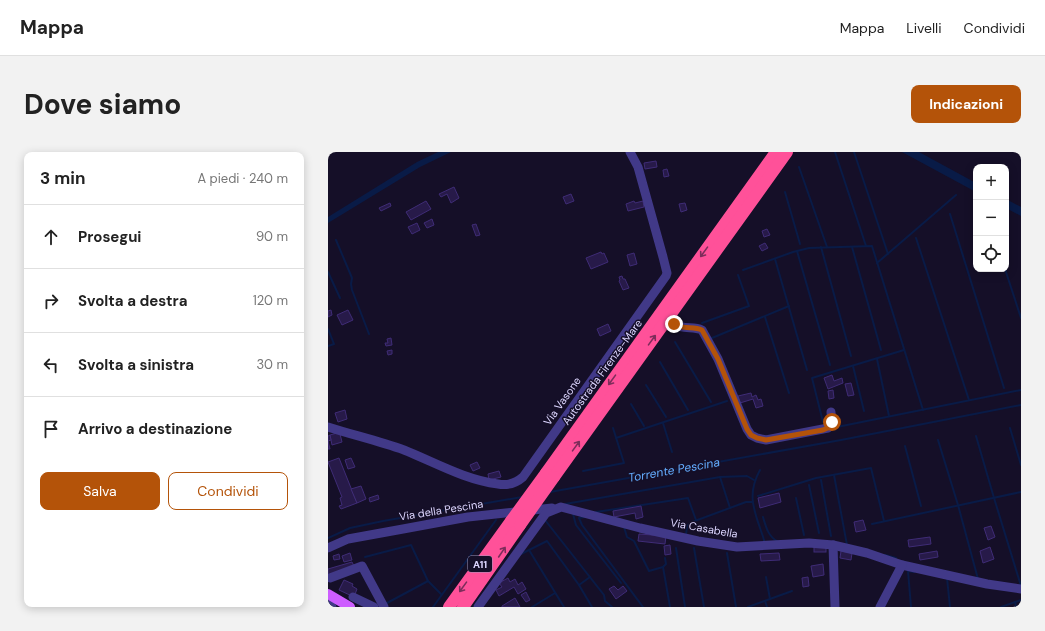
<!DOCTYPE html>
<html lang="it">
<meta charset="utf-8">
<style>
:root{--surface:#fff;--page:#f2f2f2;--text:#222;--muted:#767676;--line:#e0e0e0;--accent:#b45309}
body{margin:0;font-family:"DM Sans",sans-serif;background:var(--page);color:var(--text)}
.controls{position:absolute;right:12px;top:12px;display:grid;overflow:hidden;border-radius:8px;box-shadow:0 2px 10px #0003}
.controls button{width:36px;height:36px;display:grid;place-items:center;padding:0;border:0;border-bottom:1px solid var(--line);background:var(--surface);color:var(--text);font:20px sans-serif}
.stop{position:absolute;width:12px;height:12px;margin:-9px;border:3px solid #b45309;border-radius:50%;background:#fff}
.stop.end{background:#b45309;border-color:#fff;box-shadow:0 1px 4px #0008}
.list{margin:0;padding:0;list-style:none}
h2{display:flex;justify-content:space-between;align-items:center;height:52px;margin:0;padding:0 16px;font-size:17px}
h2 small{font-size:13px;font-weight:400;color:var(--muted)}
.list li{display:grid;grid-template-columns:26px 1fr auto;gap:12px;align-items:center;box-sizing:border-box;height:64px;padding:0 16px;border-top:1px solid var(--line)}
.list b{display:block;font-size:15px;white-space:nowrap}
.list em{font-size:13px;font-style:normal;color:var(--muted)}
.actions{display:flex;gap:8px;padding:12px 16px}
.actions a{flex:1;padding:9px 0;border:1px solid var(--accent);border-radius:8px;text-align:center;font-size:14px;color:var(--accent)}
.actions .main{background:var(--accent);color:#fff}
.icon{flex:none;width:22px;height:22px;fill:none;stroke:currentColor;stroke-width:2;stroke-linecap:round;stroke-linejoin:round}
.map{position:relative;flex:none;width:693px;height:455px;overflow:hidden;border-radius:8px}
header{display:flex;align-items:center;gap:24px;box-sizing:border-box;height:56px;padding:0 20px;background:var(--surface);border-bottom:1px solid var(--line)}
header strong{font-size:19px}
nav{display:flex;gap:22px;margin-inline-start:auto;font-size:14px}
.intro{display:flex;align-items:center;justify-content:space-between;box-sizing:border-box;height:96px;padding:0 24px}
h1{margin:0;font-size:28px}
.button{padding:10px 18px;border-radius:8px;background:var(--accent);color:#fff;font-size:14px;font-weight:700}
main{display:flex;gap:24px;padding:0 24px}
aside{flex:1;background:var(--surface);border-radius:8px;box-shadow:0 2px 10px #0003}
.map>svg:first-child{display:block}
.water{fill:#091b47}
.lines{fill:none;stroke-linecap:round;stroke-linejoin:round}
.stream{stroke:#091b47;stroke-width:2}
.building{fill:#271a49;stroke:#3f2c76}
.minor{stroke:#413988;stroke-width:9}
.major{stroke:#cd5dff;stroke-width:10}
.highway{stroke:#ff5199;stroke-width:12}
.highway-bridge{stroke:#ff5199;stroke-width:12}
.oneway{stroke:#7e2d5b}
.route{stroke:#b45309;stroke-width:5}
.labels{text-anchor:middle;dominant-baseline:central;stroke-width:3;stroke-linejoin:round;paint-order:stroke}
.shield{fill:#150f28;stroke:#a19abe;stroke-width:1}
.shield-label{font-size:10px;font-weight:bold;fill:#ddd6ff}
.street-label{font-size:11px;fill:#ddd6ff;stroke:#150f28}
.water-label{font-size:12px;font-style:italic;fill:#64adff;stroke:#150f28}
</style>
<header>
<strong>Mappa</strong>
<nav><a>Mappa</a><a>Livelli</a><a>Condividi</a></nav>
</header>
<div class="intro"><h1>Dove siamo</h1><a class="button">Indicazioni</a></div>
<main>
<aside>
<h2>3 min<small>A piedi · 240 m</small></h2>
<ul class="list">
<li><svg class="icon" aria-label="ahead" viewBox="0 0 24 24"><path d="M12 20V5M6 11l6-6 6 6"/></svg><div><b>Prosegui</b></div><em>90 m</em></li>
<li><svg class="icon" aria-label="right" viewBox="0 0 24 24"><path d="M7 20v-9h11M14 6l5 5-5 5"/></svg><div><b>Svolta a destra</b></div><em>120 m</em></li>
<li><svg class="icon" aria-label="left" viewBox="0 0 24 24"><path d="M17 20v-9H6M10 6l-5 5 5 5"/></svg><div><b>Svolta a sinistra</b></div><em>30 m</em></li>
<li><svg class="icon" aria-label="arrive" viewBox="0 0 24 24"><path d="M6 21V4h12l-3 4 3 4H6"/></svg><div><b>Arrivo a destinazione</b></div></li>
</ul>
<div class="actions"><a class="main">Salva</a><a>Condividi</a></div>
</aside>
<div class="map">
<svg width="693" height="455" viewBox="0 0 693 455">
<rect width="100%" height="100%" fill="#150f28"/>
<g class="water">
<polygon points="110,0 123,0 92,15 0,71 0,65 89,10"/>
<polygon points="574,0 591,0 648,31 648,40"/>
<polygon points="678,47 693,55 693,64 678,56"/>
</g>
<g class="lines">
<g class="stream">
<polyline points="507,0 538,94"/>
<polyline points="526,0 560,102"/>
<polyline points="471,15 499,95"/>
<polyline points="457,40 472,92"/>
<polyline points="622,62 676,236"/>
<polyline points="588,86 641,248"/>
<polyline points="8,88 24,126 23,132 24,138 41,182"/>
<polyline points="493,95 523,204"/>
<polyline points="524,95 553,198"/>
<polyline points="469,99 502,213"/>
<polyline points="447,107 479,218"/>
<polyline points="549,111 628,43"/>
<polyline points="677,117 693,166"/>
<polyline points="415,118 465,100 481,96 544,94 595,258"/>
<polyline points="0,120 12,146"/>
<polyline points="437,165 461,241"/>
<polyline points="374,171 421,154 410,123"/>
<polyline points="0,177 6,192 0,194"/>
<polyline points="384,186 461,154"/>
<polyline points="347,190 383,250"/>
<polyline points="549,207 561,264"/>
<polyline points="332,210 360,258"/>
<polyline points="525,214 536,259"/>
<polyline points="318,233 338,265"/>
<polyline points="303,252 316,274"/>
<polyline points="495,270 484,226 576,198"/>
<polyline points="335,271 344,300"/>
<polyline points="509,275 693,238"/>
<polyline points="682,276 693,313"/>
<polyline points="648,284 666,346 693,434"/>
<polyline points="288,286 399,249"/>
<polyline points="610,288 630,353 650,427"/>
<polyline points="577,294 593,354"/>
<path d="M 432,318 C 417,345 428,362 436,388 L 436,391"/>
<polyline points="255,319 296,311 285,276"/>
<polyline points="506,323 519,393"/>
<polyline points="392,325 402,356"/>
<polyline points="493,328 503,384"/>
<polyline points="481,333 491,381"/>
<polyline points="222,340 513,288 693,253"/>
<polyline points="430,344 488,326 543,316 556,369"/>
<polyline points="468,346 476,383"/>
<polyline points="237,352 392,325 419,324 426,328"/>
<polyline points="268,360 360,346 368,368"/>
<polyline points="245,362 248,373 293,431"/>
<polyline points="257,365 251,366 254,373 315,455"/>
<path d="M 435,365 C 438,375 440,384 449,389"/>
<polyline points="217,368 276,443 277,449 284,455"/>
<polyline points="544,372 693,340"/>
<polyline points="296,375 299,385 306,389 321,419 335,415 338,412 337,406"/>
<polyline points="358,383 359,374 364,370 418,350 424,350"/>
<polyline points="0,386 22,376 55,369 194,345"/>
<polyline points="348,396 357,455"/>
<polyline points="366,396 376,455"/>
<polyline points="201,398 236,455"/>
<polyline points="399,401 408,455"/>
<polyline points="193,402 219,389 251,433 264,455"/>
<polyline points="557,403 568,406"/>
<polyline points="37,405 83,393 100,429 113,442"/>
<polyline points="335,415 342,455"/>
<polyline points="438,425 442,447"/>
<polyline points="619,426 622,455"/>
<polyline points="251,433 262,425"/>
<polyline points="437,449 439,455"/>
<polyline points="687,450 688,455"/>
<polyline points="59,451 100,429"/>
<polyline points="105,455 168,368"/>
<polyline points="204,455 227,441"/>
<polyline points="420,455 464,439"/>
<polyline points="583,455 580,419 586,420"/>
<polyline points="673,455 693,448"/>
</g>
</g>
<g class="building">
<polygon points="328,9 329,15 317,17 316,11"/>
<polygon points="339,17 341,24 336,25 335,18"/>
<polygon points="126,35 131,46 123,51 119,42 113,45 111,42"/>
<polygon points="243,42 246,49 238,52 235,45"/>
<polygon points="98,49 103,57 83,68 78,60"/>
<polygon points="306,49 307,51 315,49 316,55 300,59 298,52"/>
<polygon points="62,51 63,54 53,59 51,56"/>
<polygon points="357,51 359,58 353,60 351,52"/>
<polygon points="104,67 106,73 99,76 96,71"/>
<polygon points="89,71 92,78 84,82 80,75"/>
<polygon points="148,72 152,83 148,84 144,73"/>
<polygon points="439,77 442,83 436,85 434,79"/>
<polygon points="437,91 440,96 434,99 431,94"/>
<polygon points="273,100 274,102 276,101 280,110 263,117 258,106"/>
<polygon points="306,101 309,112 302,114 299,103"/>
<polygon points="294,124 295,127 297,127 301,136 295,138 291,129 292,128 291,125"/>
<polygon points="3,158 4,163 0,165 0,159"/>
<polygon points="20,158 25,168 14,173 9,163"/>
<polygon points="280,172 283,179 272,184 269,177"/>
<polygon points="63,186 64,193 58,194 57,191 60,191 59,187"/>
<polygon points="64,198 64,202 60,203 59,199"/>
<polygon points="504,223 506,229 514,226 515,231 500,237 496,226"/>
<polygon points="523,231 526,243 520,244 517,232"/>
<polygon points="505,238 506,246 501,247 500,239"/>
<polygon points="423,241 424,245 428,243 430,248 433,247 435,254 428,256 425,247 412,251 410,244"/>
<polygon points="17,258 19,267 10,270 7,261"/>
<polygon points="9,281 12,282 14,290 4,293 2,283"/>
<polygon points="2,283 3,288 0,289 2,297 0,297 0,284"/>
<polygon points="11,306 29,351 13,357 11,354 14,353 12,346 14,345 0,310"/>
<polygon points="23,306 27,315 20,317 17,308"/>
<polygon points="149,310 152,316 145,319 142,313"/>
<polygon points="171,319 173,325 161,328 160,322"/>
<polygon points="33,334 38,347 29,351 23,337"/>
<polygon points="451,341 453,350 432,356 430,346"/>
<polygon points="50,343 51,347 42,350 41,346"/>
<polygon points="313,354 315,365 308,367 307,361 286,365 285,359"/>
<polygon points="535,368 538,378 528,380 526,370"/>
<polygon points="663,374 667,385 660,388 656,376"/>
<polygon points="311,382 338,384 337,392 310,389"/>
<polygon points="602,385 603,392 581,395 580,388"/>
<polygon points="342,393 343,402 337,403 336,394"/>
<rect x="486" y="394" width="12" height="6"/>
<polygon points="662,395 666,407 655,411 652,399"/>
<polygon points="513,399 524,401 523,408 512,406"/>
<polygon points="609,399 610,405 592,408 591,402"/>
<polygon points="22,401 24,408 16,410 14,404"/>
<polygon points="451,401 452,408 433,409 432,402"/>
<polygon points="11,402 12,407 6,408 5,404"/>
<polygon points="24,410 26,414 0,425 0,417"/>
<polygon points="495,412 496,423 485,425 483,414"/>
<polygon points="480,425 481,434 475,435 474,426"/>
<polygon points="180,426 182,430 187,427 190,433 194,430 198,437 190,442 186,435 171,444 168,438 174,435 171,431"/>
<polygon points="16,428 25,432 24,434 29,437 26,445 11,438"/>
<polygon points="286,434 290,438 295,434 299,439 288,447 281,437"/>
<polygon points="198,440 202,448 198,450 193,443"/>
<polygon points="187,446 192,455 174,455 174,454"/>
</g>
<g class="lines">
<g class="minor">
<path d="M 346,172 C 355,178 365,174 374,178 L 390,207 L 419,277 L 423,283 L 429,286 L 438,288 L 500,276 L 504,272 L 503,260"/>
<path d="M 0,275 C 25,283 51,289 76,298 C 106,310 137,328 170,332 C 180,334 188,331 195,325 L 338,124 L 339,121 L 335,105 L 310,15 L 302,0"/>
<polyline points="505,393 507,455"/>
<polyline points="0,396 20,387 75,377 140,365 224,356"/>
<polyline points="2,426 34,414 56,455"/>
<polyline points="25,445 46,455"/>
<polyline points="0,450 4,455"/>
<polyline points="150,455 218,361 233,355 312,376 370,389 409,395 481,391 505,393 539,401 574,413 659,432 693,437"/>
<polyline points="552,455 574,413"/>
</g>
<polyline class="major" points="0,442 22,455"/>
<g class="highway">
<polyline points="218,321 448,0"/>
<polyline points="226,325 459,0"/>
<polyline points="121,455 183,369"/>
<polyline points="135,455 192,373"/>
</g>
<g class="highway-bridge">
<polyline points="183,369 218,321"/>
<polyline points="192,373 226,325"/>
</g>
</g>
<defs><path id="oneway-shaft" d="M-6 0H5M1.5-3L5.5 0L1.5 3" fill="none" stroke-width="1.6" stroke-linecap="round" stroke-linejoin="round"/></defs>
<g class="oneway">
<use href="#oneway-shaft" transform="translate(376 100) rotate(126)"/>
<use href="#oneway-shaft" transform="translate(324 188) rotate(-54)"/>
<use href="#oneway-shaft" transform="translate(284 228) rotate(126)"/>
<use href="#oneway-shaft" transform="translate(248 294) rotate(-54)"/>
<use href="#oneway-shaft" transform="translate(174 400) rotate(-56)"/>
<use href="#oneway-shaft" transform="translate(135 435) rotate(126)"/>
</g>
<g class="lines">
<path class="route" d="M 346,172 C 355,178 365,174 374,178 L 390,207 L 419,277 L 423,283 L 429,286 L 438,288 L 495,278 L 502,275 L 504,270"/>
</g>
<g class="labels">
<rect class="shield" x="140" y="404" width="24" height="16" rx="3"/>
<g class="shield-label">
<text x="152" y="412">A11</text>
</g>
<g class="street-label">
<text transform="translate(274 220) rotate(-54)">Autostrada Firenze-Mare</text>
<text transform="translate(234 249) rotate(-55)">Via Vasone</text>
<text transform="translate(113 358) rotate(-9)">Via della Pescina</text>
<text transform="translate(376 376) rotate(10)">Via Casabella</text>
</g>
<g class="water-label">
<text transform="translate(346 318) rotate(-10)">Torrente Pescina</text>
</g>
</g>
</svg>
<div class="controls">
<button>+</button>
<button>−</button>
<button><svg class="icon" aria-label="locate" viewBox="0 0 24 24"><circle cx="12" cy="12" r="6"/><path d="M12 2v4M12 18v4M2 12h4M18 12h4"/></svg></button>
</div>
<div class="stop" style="left:504px;top:270px"></div>
<div class="stop end" style="left:346px;top:172px"></div>
</div>
</main>
